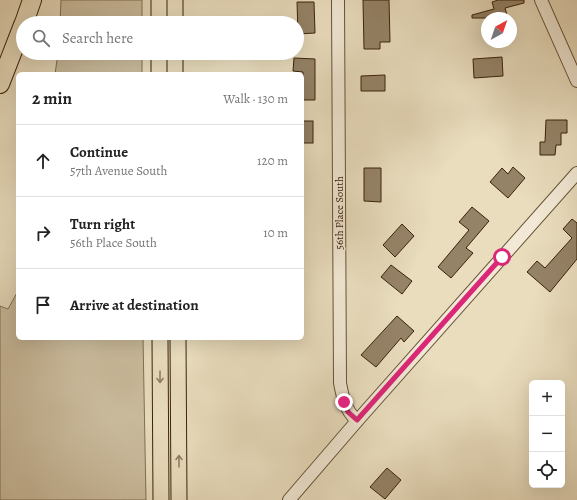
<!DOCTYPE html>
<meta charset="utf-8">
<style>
:root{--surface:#fff;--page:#f2f2f2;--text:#222;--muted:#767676;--line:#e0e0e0}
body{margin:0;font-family:Alegreya,serif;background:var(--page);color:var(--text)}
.controls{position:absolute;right:12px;bottom:12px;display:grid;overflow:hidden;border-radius:6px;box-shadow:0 4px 16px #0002}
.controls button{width:36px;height:36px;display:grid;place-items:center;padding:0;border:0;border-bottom:1px solid var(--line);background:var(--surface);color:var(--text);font:20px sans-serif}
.compass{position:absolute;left:481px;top:12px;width:36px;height:36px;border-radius:50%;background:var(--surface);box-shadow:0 4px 16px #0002;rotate:40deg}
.stop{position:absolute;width:12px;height:12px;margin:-9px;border:3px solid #db2777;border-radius:50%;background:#fff}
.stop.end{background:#db2777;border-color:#fff;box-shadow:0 1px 4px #0008}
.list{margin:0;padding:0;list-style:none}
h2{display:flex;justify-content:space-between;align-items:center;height:52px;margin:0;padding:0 16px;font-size:17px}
h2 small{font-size:13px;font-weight:400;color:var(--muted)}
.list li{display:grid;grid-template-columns:26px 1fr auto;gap:12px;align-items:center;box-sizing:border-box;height:72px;padding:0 16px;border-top:1px solid var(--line)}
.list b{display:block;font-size:15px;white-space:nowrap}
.list p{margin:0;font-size:13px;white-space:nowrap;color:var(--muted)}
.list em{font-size:13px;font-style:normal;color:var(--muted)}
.icon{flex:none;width:22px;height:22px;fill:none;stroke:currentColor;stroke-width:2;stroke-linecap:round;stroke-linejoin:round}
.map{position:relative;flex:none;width:577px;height:500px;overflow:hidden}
.search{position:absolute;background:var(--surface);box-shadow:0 4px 16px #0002;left:16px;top:16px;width:288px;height:44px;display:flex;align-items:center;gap:10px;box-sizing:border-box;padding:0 14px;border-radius:22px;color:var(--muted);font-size:15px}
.panel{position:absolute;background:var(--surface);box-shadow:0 4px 16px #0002;left:16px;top:72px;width:288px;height:268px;border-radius:6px}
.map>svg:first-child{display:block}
.green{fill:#cbbd9f;stroke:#827054}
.building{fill:#958368;stroke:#3a220a}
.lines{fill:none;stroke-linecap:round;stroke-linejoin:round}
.minor-casing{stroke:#665137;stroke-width:14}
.major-casing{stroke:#3a220a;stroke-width:17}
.highway-casing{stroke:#3a220a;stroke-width:20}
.minor{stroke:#f1e9d5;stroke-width:12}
.major{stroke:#e9ddbe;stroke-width:15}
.highway{stroke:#e9ddbe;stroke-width:18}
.oneway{stroke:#928064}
.route{stroke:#db2777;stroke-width:5}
.labels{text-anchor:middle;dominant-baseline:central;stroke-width:3.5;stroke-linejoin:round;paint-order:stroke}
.street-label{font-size:11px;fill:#3a220a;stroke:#f1e9d5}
</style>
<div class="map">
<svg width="577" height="500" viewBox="0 0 577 500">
<rect width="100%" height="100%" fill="#e9ddbe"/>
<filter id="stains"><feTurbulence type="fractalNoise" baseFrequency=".005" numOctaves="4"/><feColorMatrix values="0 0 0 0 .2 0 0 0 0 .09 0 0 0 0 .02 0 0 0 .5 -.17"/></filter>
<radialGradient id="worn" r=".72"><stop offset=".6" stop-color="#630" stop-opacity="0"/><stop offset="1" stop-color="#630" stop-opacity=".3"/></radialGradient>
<g class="green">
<polygon points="61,0 142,0 142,23 60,23"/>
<polygon points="58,53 142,53 142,74 55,74"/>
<polygon points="18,291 18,338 143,338 146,500 0,500 0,306 8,309"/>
</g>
<g class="building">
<polygon points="363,0 389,0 390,42 380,42 380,49 364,49"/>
<polygon points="498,0 524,0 524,3 505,8 508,18 472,18 472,15 494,9 492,2"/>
<polygon points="297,2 314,2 315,33 298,34"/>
<polygon points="502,57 503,76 474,78 473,59"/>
<polygon points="294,58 315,59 315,100 302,100 303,72 293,71"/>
<polygon points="385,75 385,91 361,91 361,76"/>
<polygon points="546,120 567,120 567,133 561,133 561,145 556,145 555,155 540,155 540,142 545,142"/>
<rect x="302" y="121" width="11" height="22"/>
<polygon points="513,167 525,178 508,198 490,182 502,168 508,174"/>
<polygon points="364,168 381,168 381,202 364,201"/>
<polygon points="472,207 489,221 466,248 473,253 451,278 438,267 469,230 459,222"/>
<polygon points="572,219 577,223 577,259 550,292 527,272 537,261 545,268 572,238 563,229"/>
<polygon points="402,224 414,236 395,257 383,245"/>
<polygon points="391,265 412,281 402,294 381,277"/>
<polygon points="397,316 414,331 404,342 401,338 376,367 361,355"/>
<polygon points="387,468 401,480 385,499 370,487"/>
</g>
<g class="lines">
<g class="minor-casing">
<g id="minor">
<path d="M 338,0 L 340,383 C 343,399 345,409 357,421"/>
<polyline points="541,0 577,81"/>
<polyline points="289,500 357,421 577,173"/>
</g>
</g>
<g class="major-casing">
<g id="major">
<polyline points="159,0 159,23"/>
<polyline points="175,0 175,23"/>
<polyline points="159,53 159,74"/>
<polyline points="175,53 175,74"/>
<polyline points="160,338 161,500"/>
<polyline points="178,338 179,500"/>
</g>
</g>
<g class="highway-casing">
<g id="highway">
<polyline points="24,23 32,0"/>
<polyline points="0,84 23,25"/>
</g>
</g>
<use href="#minor" class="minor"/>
<use href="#major" class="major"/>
<use href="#highway" class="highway"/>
</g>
<defs><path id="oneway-shaft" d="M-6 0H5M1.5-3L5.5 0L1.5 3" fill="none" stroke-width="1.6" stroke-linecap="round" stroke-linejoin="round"/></defs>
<g class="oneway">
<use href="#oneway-shaft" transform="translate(160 377) rotate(90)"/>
<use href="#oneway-shaft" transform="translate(179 461) rotate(-90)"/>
</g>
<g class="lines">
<polyline class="route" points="344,402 348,412 357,420 502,257"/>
</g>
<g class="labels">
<g class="street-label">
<text transform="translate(339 213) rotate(-90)">56th Place South</text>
</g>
</g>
<rect width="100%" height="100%" filter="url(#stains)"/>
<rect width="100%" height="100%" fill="url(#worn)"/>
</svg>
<div class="controls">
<button>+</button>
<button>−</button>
<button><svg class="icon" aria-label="locate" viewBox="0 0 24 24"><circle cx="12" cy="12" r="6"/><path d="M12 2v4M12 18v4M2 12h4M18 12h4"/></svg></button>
</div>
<svg class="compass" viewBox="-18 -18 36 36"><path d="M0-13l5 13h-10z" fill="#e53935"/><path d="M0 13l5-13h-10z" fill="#767676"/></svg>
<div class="stop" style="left:502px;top:257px"></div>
<div class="stop end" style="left:344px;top:402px"></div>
<div class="search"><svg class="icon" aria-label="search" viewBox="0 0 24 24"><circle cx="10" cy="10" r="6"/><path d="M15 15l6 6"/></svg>Search here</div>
<section class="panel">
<h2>2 min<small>Walk · 130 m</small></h2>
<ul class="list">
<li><svg class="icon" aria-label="ahead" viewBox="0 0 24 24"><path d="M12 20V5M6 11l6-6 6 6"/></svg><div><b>Continue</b><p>57th Avenue South</p></div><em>120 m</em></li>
<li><svg class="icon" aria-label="right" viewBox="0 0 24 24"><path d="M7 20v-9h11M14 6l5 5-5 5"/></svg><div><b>Turn right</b><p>56th Place South</p></div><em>10 m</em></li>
<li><svg class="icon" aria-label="arrive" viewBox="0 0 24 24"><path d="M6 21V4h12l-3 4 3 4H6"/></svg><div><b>Arrive at destination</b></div></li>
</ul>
</section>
</div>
